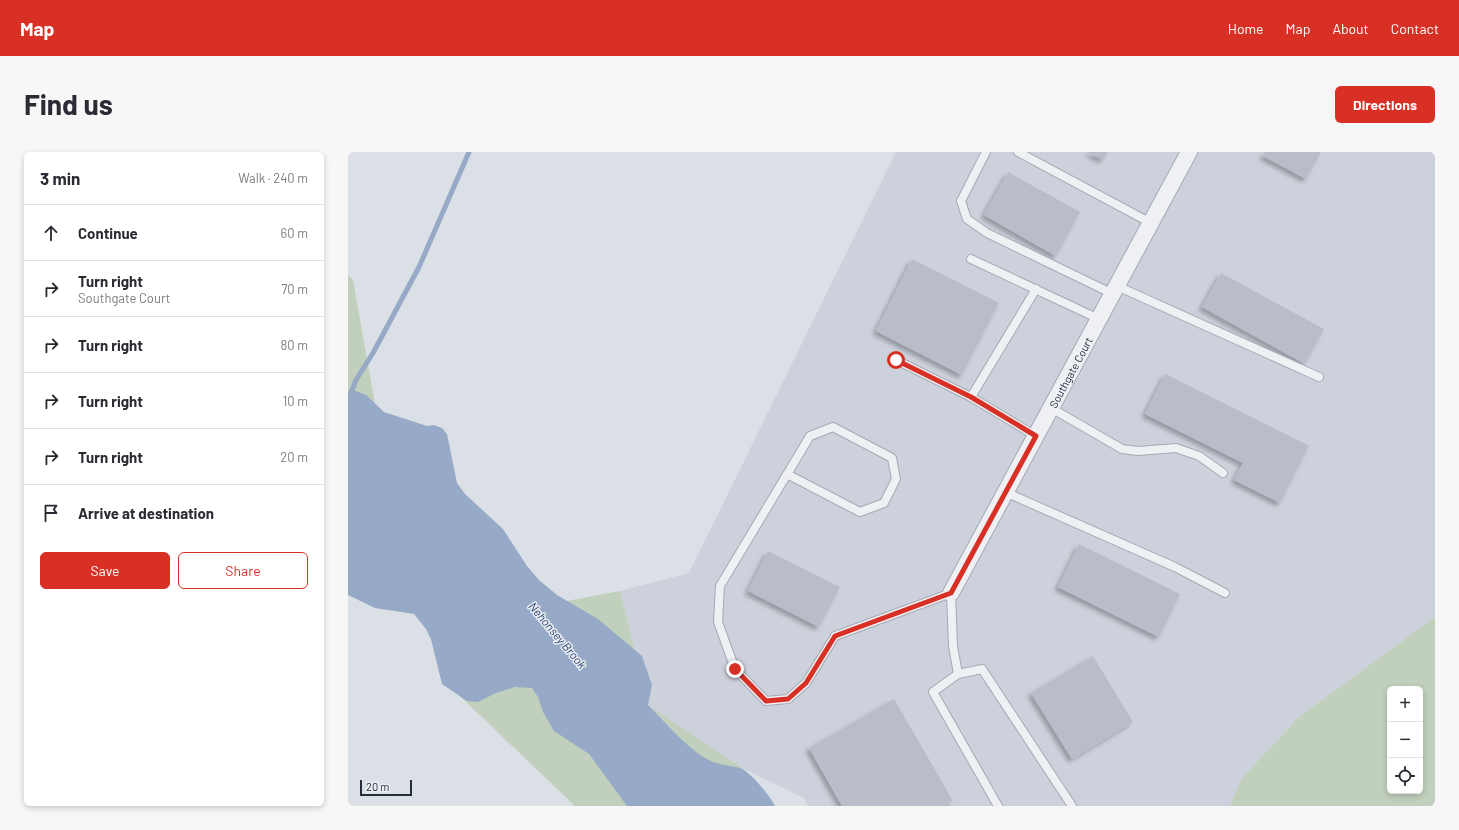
<!DOCTYPE html>
<meta charset="utf-8">
<style>
:root{--surface:#fff;--page:#f7f7f7;--text:#2b2b33;--muted:#7c7c81;--line:#e1e1e2;--accent:#d93025}
body{margin:0;font-family:Barlow,sans-serif;background:var(--page);color:var(--text)}
.controls{position:absolute;right:12px;bottom:12px;display:grid;overflow:hidden;border-radius:6px;box-shadow:0 2px 6px #0003}
.controls button{width:36px;height:36px;display:grid;place-items:center;padding:0;border:0;border-bottom:1px solid var(--line);background:var(--surface);color:var(--text);font:20px sans-serif}
.scale{position:absolute;left:12px;bottom:10px;width:52px;box-sizing:border-box;padding-left:4px;border:2px solid #252c3c;border-top:0;font-size:11px;line-height:14px;white-space:nowrap;color:#252c3c;-webkit-text-stroke:3px #eaeef4;paint-order:stroke}
.stop{position:absolute;width:12px;height:12px;margin:-9px;border:3px solid #d93025;border-radius:50%;background:#fff}
.stop.end{background:#d93025;border-color:#fff;box-shadow:0 1px 4px #0008}
.list{margin:0;padding:0;list-style:none}
h2{display:flex;justify-content:space-between;align-items:center;height:52px;margin:0;padding:0 16px;font-size:17px}
h2 small{font-size:13px;font-weight:400;color:var(--muted)}
.list li{display:grid;grid-template-columns:26px 1fr auto;gap:12px;align-items:center;box-sizing:border-box;height:56px;padding:0 16px;border-top:1px solid var(--line)}
.list b{display:block;font-size:15px;white-space:nowrap}
.list p{margin:0;font-size:13px;white-space:nowrap;color:var(--muted)}
.list em{font-size:13px;font-style:normal;color:var(--muted)}
.actions{display:flex;gap:8px;padding:12px 16px}
.actions a{flex:1;padding:9px 0;border:1px solid var(--accent);border-radius:6px;text-align:center;font-size:14px;color:var(--accent)}
.actions .main{background:var(--accent);color:#fff}
.icon{flex:none;width:22px;height:22px;fill:none;stroke:currentColor;stroke-width:2;stroke-linecap:round;stroke-linejoin:round}
.map{position:relative;flex:none;width:1087px;height:654px;overflow:hidden;border-radius:6px}
header{display:flex;align-items:center;gap:24px;box-sizing:border-box;height:56px;padding:0 20px;background:var(--accent);color:#fff}
header strong{font-size:19px}
nav{display:flex;gap:22px;margin-inline-start:auto;font-size:14px}
.intro{display:flex;align-items:center;justify-content:space-between;box-sizing:border-box;height:96px;padding:0 24px}
h1{margin:0;font-size:28px}
.button{padding:10px 18px;border-radius:6px;background:var(--accent);color:#fff;font-size:14px;font-weight:700}
main{display:flex;gap:24px;padding:0 24px}
aside{flex:1;background:var(--surface);border-radius:6px;box-shadow:0 2px 6px #0003}
.map>svg:first-child{display:block}
.built{fill:#cdd1db}
.green{fill:#c0d0bc;fill-rule:evenodd}
.water{fill:#96a9c7}
.lines{fill:none;stroke-linecap:round;stroke-linejoin:round}
.stream{stroke:#96a9c7;stroke-width:5}
.building{fill:#b9bdc9;filter:url(#shadow)}
.lane-casing{stroke:#a4a9b3;stroke-width:10}
.street-casing{stroke:#a4a9b3;stroke-width:18}
.lane{stroke:#eef0f4;stroke-width:8}
.street{stroke:#eef0f4;stroke-width:16}
.route{stroke:#d93025;stroke-width:5}
.labels{text-anchor:middle;dominant-baseline:central;stroke-width:3;stroke-linejoin:round;paint-order:stroke}
.street-label{font-size:11px;fill:#252c3c;stroke:#eaeef4}
.water-label{font-size:12px;font-style:italic;fill:#30466f;stroke:#eaeef4}
</style>
<header>
<strong>Map</strong>
<nav><a>Home</a><a>Map</a><a>About</a><a>Contact</a></nav>
</header>
<div class="intro"><h1>Find us</h1><a class="button">Directions</a></div>
<main>
<aside>
<h2>3 min<small>Walk · 240 m</small></h2>
<ul class="list">
<li><svg class="icon" aria-label="ahead" viewBox="0 0 24 24"><path d="M12 20V5M6 11l6-6 6 6"/></svg><div><b>Continue</b></div><em>60 m</em></li>
<li><svg class="icon" aria-label="right" viewBox="0 0 24 24"><path d="M7 20v-9h11M14 6l5 5-5 5"/></svg><div><b>Turn right</b><p>Southgate Court</p></div><em>70 m</em></li>
<li><svg class="icon" aria-label="right" viewBox="0 0 24 24"><path d="M7 20v-9h11M14 6l5 5-5 5"/></svg><div><b>Turn right</b></div><em>80 m</em></li>
<li><svg class="icon" aria-label="right" viewBox="0 0 24 24"><path d="M7 20v-9h11M14 6l5 5-5 5"/></svg><div><b>Turn right</b></div><em>10 m</em></li>
<li><svg class="icon" aria-label="right" viewBox="0 0 24 24"><path d="M7 20v-9h11M14 6l5 5-5 5"/></svg><div><b>Turn right</b></div><em>20 m</em></li>
<li><svg class="icon" aria-label="arrive" viewBox="0 0 24 24"><path d="M6 21V4h12l-3 4 3 4H6"/></svg><div><b>Arrive at destination</b></div></li>
</ul>
<div class="actions"><a class="main">Save</a><a>Share</a></div>
</aside>
<div class="map">
<svg width="1087" height="654" viewBox="0 0 1087 654">
<defs>
<filter id="shadow"><feDropShadow dx="-3.5" dy="3.5" stdDeviation="2" flood-color="#0004"/></filter>
</defs>
<rect width="100%" height="100%" fill="#dbdfe6"/>
<polygon class="built" points="548,0 1087,0 1087,465 952,564 893,627 882,654 460,654 456,646 394,616 300,553 272,439 341,421"/>
<g class="green">
<polygon points="0,123 5,128 33,286 0,290"/>
<polygon points="272,439 300,553 394,616 413,654 227,654 92,525 176,457"/>
<path d="M 1087,465 L 1087,648 L 1086,654 L 882,654 L 893,627 L 952,564 ZM 1042,537 L 1072,537 L 1072,639 L 1042,639 Z"/>
</g>
<path class="water" d="M 5,238 L 18,243 L 36,260 L 79,274 L 86,273 L 94,276 L 99,282 L 109,331 L 117,342 L 155,377 L 179,414 L 191,428 L 209,443 L 250,467 L 294,504 L 304,533 L 300,553 C 317,570 337,594 357,606 C 368,613 380,613 392,616 C 402,619 422,644 427,654 L 279,654 L 241,602 L 206,579 L 195,560 L 190,545 L 184,536 L 167,535 L 148,541 L 130,550 L 119,549 L 94,532 L 83,487 L 78,477 L 66,462 L 27,456 L 0,443 L 0,239 Z"/>
<g class="lines">
<polyline class="stream" points="0,249 8,228 25,201 71,115 121,0"/>
</g>
<g class="building">
<polygon points="739,0 760,0 755,8"/>
<polygon points="917,0 973,0 958,27 915,4"/>
<polygon points="660,20 732,60 708,104 636,63"/>
<polygon points="564,107 651,151 614,223 528,179"/>
<polygon points="873,121 976,177 957,212 854,155"/>
<polygon points="817,222 961,294 932,351 886,328 895,311 797,262"/>
<polygon points="731,392 832,442 811,485 710,435"/>
<polygon points="420,399 492,435 471,475 400,439"/>
<polygon points="745,504 785,570 724,607 683,541"/>
<polygon points="546,547 605,649 596,654 494,654 461,596"/>
</g>
<g class="lines">
<g class="lane-casing">
<g id="lane">
<polyline points="638,0 613,49 619,67 639,81 765,142"/>
<polyline points="670,0 803,71"/>
<polyline points="623,107 751,167"/>
<polyline points="769,134 971,225"/>
<polyline points="548,208 623,245 688,284"/>
<polyline points="623,245 688,137"/>
<polyline points="703,256 774,297 790,299 828,296 851,304 875,321"/>
<polyline points="439,322 512,360 536,351 548,327 544,306 485,275 462,284 372,434 370,470 387,517 418,549 440,547 458,531 487,484 603,441 605,494 610,522"/>
<polyline points="657,340 827,415 877,441"/>
<polyline points="650,654 585,540 610,522 634,517 724,654"/>
</g>
</g>
<g class="street-casing">
<g id="street">
<path id="s1" d="M 603,441 L 841,0"/>
</g>
</g>
<use href="#lane" class="lane"/>
<use href="#street" class="street"/>
</g>
<g class="lines">
<polyline class="route" points="387,517 418,549 440,547 458,531 487,484 603,441 688,284 623,245 548,208"/>
</g>
<g class="labels">
<g class="street-label">
<text stroke="none"><textPath href="#s1" startOffset="251">Southgate Court</textPath></text>
</g>
<g class="water-label">
<text transform="translate(210 483) rotate(50)">Nehonsey Brook</text>
</g>
</g>
</svg>
<div class="controls">
<button>+</button>
<button>−</button>
<button><svg class="icon" aria-label="locate" viewBox="0 0 24 24"><circle cx="12" cy="12" r="6"/><path d="M12 2v4M12 18v4M2 12h4M18 12h4"/></svg></button>
</div>
<div class="scale">20 m</div>
<div class="stop" style="left:548px;top:208px"></div>
<div class="stop end" style="left:387px;top:517px"></div>
</div>
</main>
